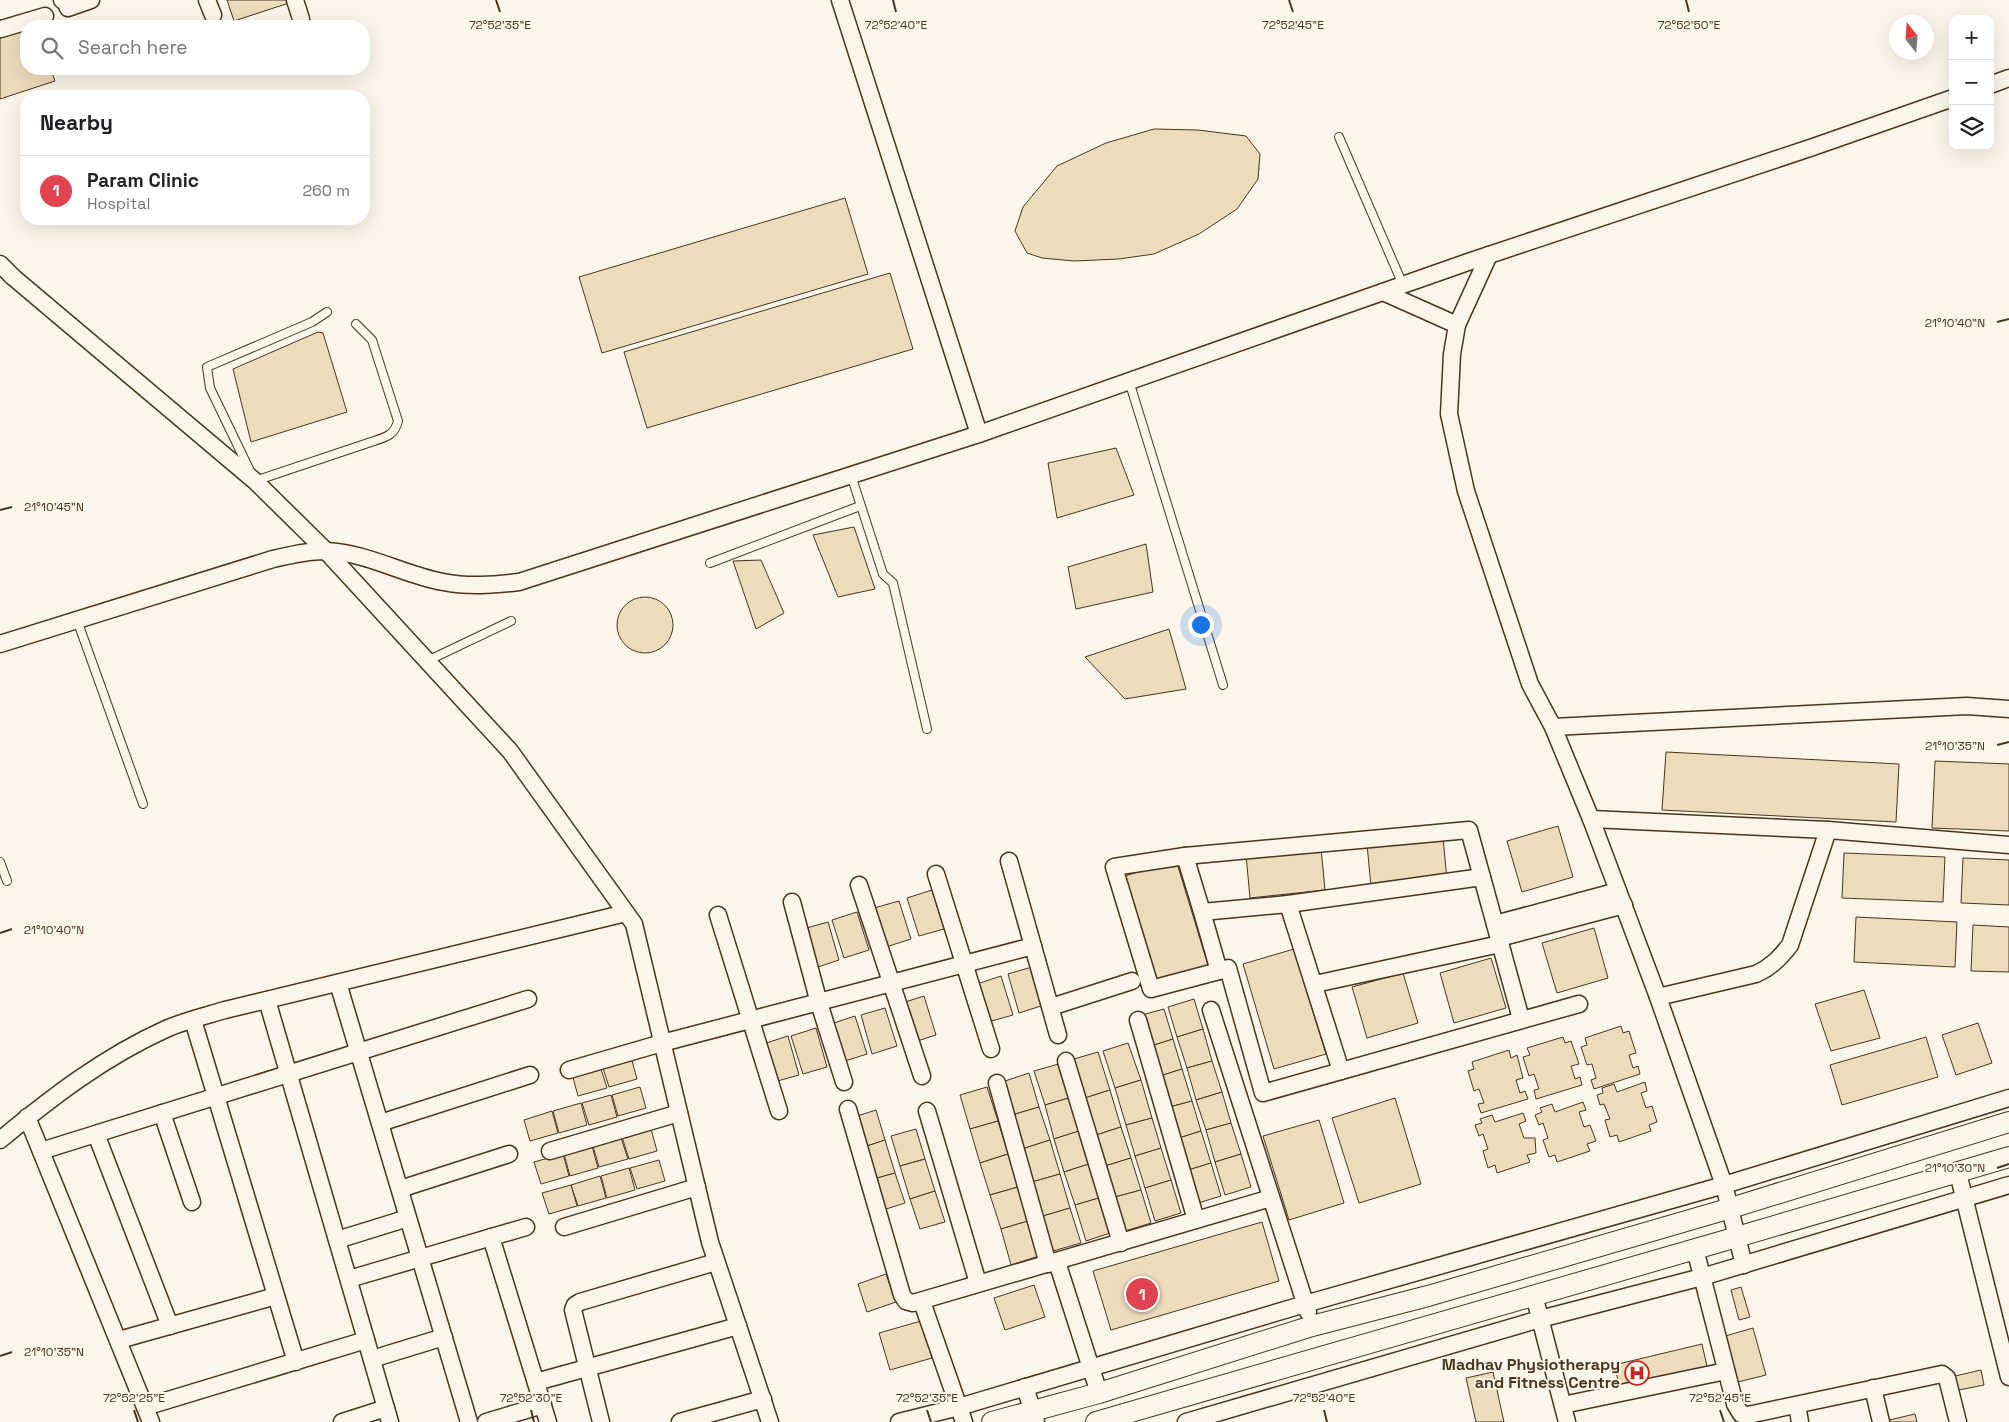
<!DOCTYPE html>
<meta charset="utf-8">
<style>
:root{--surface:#fff;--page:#f6f6f6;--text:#202124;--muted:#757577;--line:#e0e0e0;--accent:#c62828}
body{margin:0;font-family:"Space Grotesk",sans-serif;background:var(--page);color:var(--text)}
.controls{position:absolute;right:15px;top:15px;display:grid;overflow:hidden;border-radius:10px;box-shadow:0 5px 20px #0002}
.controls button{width:45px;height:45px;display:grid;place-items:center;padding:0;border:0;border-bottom:1px solid var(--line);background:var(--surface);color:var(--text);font:25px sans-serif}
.compass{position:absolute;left:1889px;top:15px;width:45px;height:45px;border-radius:50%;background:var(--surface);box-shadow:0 5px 20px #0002;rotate:343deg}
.you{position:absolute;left:1200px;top:624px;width:18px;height:18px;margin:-12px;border:4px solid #fff;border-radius:50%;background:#1a73e8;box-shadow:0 0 0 8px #1a73e833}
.badge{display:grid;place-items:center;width:32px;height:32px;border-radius:50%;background:var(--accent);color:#fff;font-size:16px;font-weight:700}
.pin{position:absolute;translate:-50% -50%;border:2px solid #fff;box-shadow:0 1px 5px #0006}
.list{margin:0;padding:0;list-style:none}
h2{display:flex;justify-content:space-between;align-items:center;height:65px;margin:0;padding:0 20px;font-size:21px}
h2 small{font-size:16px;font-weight:400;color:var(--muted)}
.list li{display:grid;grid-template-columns:32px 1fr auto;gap:15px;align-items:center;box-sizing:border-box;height:70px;padding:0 20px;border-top:1px solid var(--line)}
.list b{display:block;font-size:19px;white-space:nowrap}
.list p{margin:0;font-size:16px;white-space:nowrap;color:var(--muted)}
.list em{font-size:16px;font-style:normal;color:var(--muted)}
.icon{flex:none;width:28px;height:28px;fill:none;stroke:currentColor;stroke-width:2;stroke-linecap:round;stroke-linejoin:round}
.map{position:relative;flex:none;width:2009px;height:1422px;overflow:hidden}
.search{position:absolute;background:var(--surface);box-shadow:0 5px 20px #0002;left:20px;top:20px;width:350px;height:55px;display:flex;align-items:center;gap:12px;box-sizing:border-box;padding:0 18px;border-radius:20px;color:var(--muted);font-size:19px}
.panel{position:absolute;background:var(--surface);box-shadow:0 5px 20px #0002;left:20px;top:90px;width:350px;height:135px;border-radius:20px}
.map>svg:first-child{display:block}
.building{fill:#ecdcbc;stroke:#4a3520}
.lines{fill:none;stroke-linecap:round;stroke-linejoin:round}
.service-casing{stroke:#4a3520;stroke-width:10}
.minor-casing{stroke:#4a3520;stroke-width:19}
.tertiary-casing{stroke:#4a3520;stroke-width:22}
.service{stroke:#fbf6e9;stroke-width:8}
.minor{stroke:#fbf6e9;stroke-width:16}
.tertiary{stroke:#fbf6e9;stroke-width:20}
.ticks{fill:none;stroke:#4a3520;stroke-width:2}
.labels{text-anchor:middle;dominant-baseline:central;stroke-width:4;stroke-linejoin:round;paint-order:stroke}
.poi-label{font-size:16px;font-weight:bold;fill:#4a3520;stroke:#fbf6e9;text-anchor:end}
.ticks-label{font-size:12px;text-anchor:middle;fill:#4a3520;stroke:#fbf6e9;stroke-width:4;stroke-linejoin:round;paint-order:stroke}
</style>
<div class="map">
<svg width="2009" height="1422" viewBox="0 0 2009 1422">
<rect width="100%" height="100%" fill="#fbf6e9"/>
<g class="building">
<polygon points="227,0 291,0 292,2 234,21"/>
<polygon points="26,30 26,69 51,69 55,81 0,99 0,38"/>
<polygon points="1154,129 1198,130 1246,136 1260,154 1258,179 1237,209 1199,234 1154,254 1119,259 1074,261 1042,258 1027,253 1015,231 1023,207 1057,166 1106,143"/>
<polygon points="845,198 868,274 602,353 579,277"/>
<polygon points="890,273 913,349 647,428 624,352"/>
<polygon points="318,332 323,333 347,412 251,442 233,369"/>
<polygon points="1116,448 1134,495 1057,518 1048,463"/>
<polygon points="854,527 875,589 838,597 813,535"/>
<polygon points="1146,544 1153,592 1076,609 1068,567"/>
<polygon points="761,560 784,613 756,629 733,561"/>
<circle cx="645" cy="625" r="28"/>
<polygon points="1169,629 1186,689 1125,699 1085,657"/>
<polygon points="1666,752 1899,764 1896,822 1662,810"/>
<polygon points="1935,761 2009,764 2009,831 1932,828"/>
<polygon points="1558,826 1573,877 1522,892 1507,841"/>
<polygon points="1443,837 1447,880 1371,887 1367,844"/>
<polygon points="1321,848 1325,890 1250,898 1246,855"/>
<polygon points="1844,853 1945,857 1943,902 1842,898"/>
<polygon points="1963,858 2009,860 2009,905 1961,903"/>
<polygon points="1176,860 1208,965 1156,981 1125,876"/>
<polygon points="932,890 944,929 919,936 907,898"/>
<polygon points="899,901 911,939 886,947 874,908"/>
<polygon points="857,912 869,950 844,958 832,920"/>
<polygon points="1856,917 1957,922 1955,967 1854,962"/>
<polygon points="828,922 839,960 815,968 803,929"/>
<polygon points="1973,925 2009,927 2009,972 1971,971"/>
<polygon points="1594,928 1608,978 1557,993 1542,943"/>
<polygon points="1294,949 1326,1054 1274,1069 1243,964"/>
<polygon points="1491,958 1506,1008 1454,1023 1440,973"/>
<polygon points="1032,967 1044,1005 1019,1013 1008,974"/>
<polygon points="1403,973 1418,1023 1367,1038 1352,987"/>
<polygon points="1001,976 1013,1015 988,1022 977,984"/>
<polygon points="1864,990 1880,1038 1831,1051 1815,1004"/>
<polygon points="924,996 936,1035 911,1043 899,1004"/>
<polygon points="1194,999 1203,1029 1177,1037 1168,1007"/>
<polygon points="885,1008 897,1046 872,1054 861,1015"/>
<polygon points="1164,1009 1173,1039 1148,1047 1138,1016"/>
<polygon points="855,1016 867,1054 842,1062 831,1024"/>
<polygon points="1978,1023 1992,1063 1956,1075 1942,1035"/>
<polygon points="1621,1026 1623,1033 1629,1031 1636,1053 1629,1055 1633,1068 1638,1066 1640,1074 1594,1089 1591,1080 1596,1078 1592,1064 1587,1065 1581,1047 1587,1045 1585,1038"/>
<polygon points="816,1028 827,1067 803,1074 791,1036"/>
<polygon points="1203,1029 1212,1061 1187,1068 1177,1037"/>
<polygon points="788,1036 799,1075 774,1082 763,1044"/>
<polygon points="1563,1037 1565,1043 1571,1041 1579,1064 1571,1066 1575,1079 1580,1077 1582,1085 1536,1099 1534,1090 1539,1089 1534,1074 1529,1076 1523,1057 1530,1055 1527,1048"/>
<polygon points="1926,1037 1938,1077 1842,1105 1830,1065"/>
<polygon points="1173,1039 1182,1069 1157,1077 1148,1047"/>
<polygon points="1128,1043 1141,1080 1115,1088 1103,1051"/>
<polygon points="1509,1050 1511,1058 1517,1055 1523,1078 1516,1080 1520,1093 1525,1091 1528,1099 1481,1113 1478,1104 1484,1103 1479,1089 1474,1091 1468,1071 1474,1069 1472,1062"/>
<polygon points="1098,1052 1110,1090 1085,1098 1074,1059"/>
<polygon points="631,1057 637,1079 609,1087 602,1065"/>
<polygon points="1212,1061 1222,1092 1196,1100 1187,1068"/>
<polygon points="1062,1063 1072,1097 1045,1105 1034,1071"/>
<polygon points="600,1066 607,1088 578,1096 572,1074"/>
<polygon points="1182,1069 1192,1101 1166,1108 1157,1077"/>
<polygon points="1029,1073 1039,1107 1012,1115 1002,1082"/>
<polygon points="1141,1080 1152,1118 1126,1125 1115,1088"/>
<polygon points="1645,1082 1647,1091 1641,1093 1646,1108 1652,1106 1657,1122 1649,1125 1651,1131 1619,1142 1617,1135 1610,1137 1605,1120 1610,1119 1604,1104 1600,1105 1597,1095 1603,1093 1602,1088 1614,1084 1617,1092"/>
<polygon points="640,1087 646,1108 618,1116 612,1095"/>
<polygon points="987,1087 998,1121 970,1129 960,1095"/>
<polygon points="1110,1090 1121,1127 1096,1135 1085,1098"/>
<polygon points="1222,1092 1231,1123 1206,1130 1196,1100"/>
<polygon points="611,1095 617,1117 589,1125 582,1103"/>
<polygon points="1072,1097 1082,1130 1054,1139 1045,1105"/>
<polygon points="1395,1098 1421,1184 1359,1203 1332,1118"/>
<polygon points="1192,1101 1201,1131 1176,1139 1166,1108"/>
<polygon points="1583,1102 1586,1110 1579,1112 1584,1127 1590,1125 1596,1141 1587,1144 1590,1151 1557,1162 1555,1155 1549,1157 1543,1140 1548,1138 1543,1123 1539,1125 1535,1115 1542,1112 1540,1108 1552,1104 1555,1112"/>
<polygon points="581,1103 587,1125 559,1133 553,1111"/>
<polygon points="1039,1107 1050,1140 1022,1149 1012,1115"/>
<polygon points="876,1110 885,1140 861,1148 851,1118"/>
<polygon points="552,1111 558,1133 530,1141 524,1120"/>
<polygon points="1523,1113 1526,1121 1519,1124 1524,1138 1535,1138 1536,1153 1527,1155 1530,1162 1497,1173 1495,1165 1488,1168 1483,1151 1488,1149 1483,1134 1479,1136 1475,1125 1482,1123 1480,1119 1492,1115 1495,1122"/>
<polygon points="1152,1118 1161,1148 1135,1156 1126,1125"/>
<polygon points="1319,1120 1344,1203 1289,1220 1263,1136"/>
<polygon points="998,1121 1008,1154 980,1163 970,1129"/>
<polygon points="1231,1123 1241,1154 1215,1162 1206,1130"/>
<polygon points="1121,1127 1131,1158 1105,1166 1096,1135"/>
<polygon points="651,1129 657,1151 629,1159 622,1137"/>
<polygon points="916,1129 925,1159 900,1166 891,1136"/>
<polygon points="1082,1130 1092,1163 1064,1172 1054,1139"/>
<polygon points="1201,1131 1211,1163 1185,1171 1176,1139"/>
<polygon points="621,1138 628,1159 599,1167 593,1146"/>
<polygon points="885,1140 895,1173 870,1180 861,1148"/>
<polygon points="1050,1140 1060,1174 1032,1182 1022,1149"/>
<polygon points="592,1146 598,1168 570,1176 564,1154"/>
<polygon points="1161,1148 1171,1180 1145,1188 1135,1156"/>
<polygon points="563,1154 569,1176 541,1184 534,1162"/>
<polygon points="1008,1154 1018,1187 990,1195 980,1163"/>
<polygon points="1241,1154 1251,1187 1225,1195 1215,1162"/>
<polygon points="1131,1158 1141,1190 1115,1197 1105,1166"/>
<polygon points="925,1159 935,1191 910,1199 900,1166"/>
<polygon points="659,1160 665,1181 637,1189 630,1168"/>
<polygon points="1092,1163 1102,1197 1075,1205 1064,1172"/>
<polygon points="1211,1163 1221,1196 1195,1204 1185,1171"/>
<polygon points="629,1168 635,1190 607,1198 601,1176"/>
<polygon points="895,1173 905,1203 880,1211 870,1180"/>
<polygon points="1060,1174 1070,1208 1043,1216 1032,1182"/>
<polygon points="600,1176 606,1198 578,1206 571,1185"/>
<polygon points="1171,1180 1181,1213 1155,1221 1145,1188"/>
<polygon points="571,1185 577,1206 549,1214 542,1193"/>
<polygon points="1018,1187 1028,1221 1001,1229 990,1195"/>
<polygon points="1141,1190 1151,1223 1125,1231 1115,1197"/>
<polygon points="935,1191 945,1222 920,1229 910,1199"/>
<polygon points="1102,1197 1113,1232 1086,1241 1075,1205"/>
<polygon points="1070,1208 1081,1243 1053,1251 1043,1216"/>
<polygon points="1028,1221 1039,1256 1011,1265 1001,1229"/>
<polygon points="1262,1222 1279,1281 1111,1330 1093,1271"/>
<polygon points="886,1274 896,1302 867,1312 858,1284"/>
<polygon points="1034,1285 1045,1317 1005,1330 994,1298"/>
<polygon points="1741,1287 1750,1317 1739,1320 1731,1290"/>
<polygon points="921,1321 932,1358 890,1370 879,1333"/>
<polygon points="1753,1328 1766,1375 1734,1383 1722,1337"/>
<polygon points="1702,1344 1708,1371 1621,1391 1614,1365"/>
<polygon points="1981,1370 1984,1385 1954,1391 1951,1377"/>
<polygon points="1493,1372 1504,1422 1476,1422 1466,1378"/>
<polygon points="1915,1414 1917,1422 1885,1422 1885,1421"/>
</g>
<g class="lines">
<g class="service-casing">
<g id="service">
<polyline points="1339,137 1403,285"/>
<polyline points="1129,381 1223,685"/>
<polyline points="250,471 210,388 207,367 312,322 327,312"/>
<polyline points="851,475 883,574 893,583 927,729"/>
<path d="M 255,481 L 374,441 C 387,437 395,434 398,421 L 372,340 L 356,324"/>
<polyline points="710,563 860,506"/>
<polyline points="77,620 143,804"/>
<polyline points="427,661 511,621"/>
<polyline points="0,862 7,881"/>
</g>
</g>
<g class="minor-casing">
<g id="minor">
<polyline points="62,0 66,3 68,8 91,0"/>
<polyline points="207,0 213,15"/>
<polyline points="295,0 301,19"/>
<polyline points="840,0 979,434"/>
<polyline points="1,29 45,16"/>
<polyline points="1990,85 2009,78"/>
<polyline points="1489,255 1457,325 1452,354 1449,414 1466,491 1530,684 1553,727 1591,819 1658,997 1724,1185 1744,1265"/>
<polyline points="0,264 13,277 256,482 326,551 510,751 634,924 710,1242 770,1422"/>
<polyline points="1383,292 1457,325"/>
<path d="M 0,644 L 273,559 C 290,555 307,551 325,551 C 366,552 404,575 443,582 C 469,587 493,585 519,582 L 979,434 L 1468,262 L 1813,147 L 1953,98"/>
<polyline points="1553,727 1967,706 2009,709"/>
<polyline points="1591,819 1828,830 2009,845"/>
<polyline points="1185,856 1469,830 1521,1019"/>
<polyline points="1009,861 1058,1035"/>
<polyline points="936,874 991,1049"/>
<polyline points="859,885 922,1076"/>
<polyline points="792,902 819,1003 844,1082"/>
<polyline points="1288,904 1341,1071"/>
<polyline points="1202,912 1219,971 1151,989 1114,867 1185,856 1202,912 1288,904 1482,877"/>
<polyline points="718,915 779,1111"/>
<polyline points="1495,924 1618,891"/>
<polyline points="1499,938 1624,905"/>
<polyline points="1219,971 1228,968 1263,1093 1579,1004"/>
<polyline points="338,983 469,1422"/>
<polyline points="1315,984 1500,944"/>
<path d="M 1658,997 L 1756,974 C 1771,967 1780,958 1790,945 L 1828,830"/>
<polyline points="267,1000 390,1422"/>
<polyline points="1051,1007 1132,981"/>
<polyline points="1211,1010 1308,1312"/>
<polyline points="193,1020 296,1362"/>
<polyline points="1138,1020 1196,1220"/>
<polyline points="1066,1061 1121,1243"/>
<polyline points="569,1070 662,1043 1033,946"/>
<polyline points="997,1083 1048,1264"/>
<polyline points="848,1109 902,1295 906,1301 913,1303 1271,1198"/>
<polyline points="927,1111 978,1283"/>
<polyline points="162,1113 192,1202"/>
<polyline points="27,1117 151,1422"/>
<polyline points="380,1123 530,1075"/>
<polyline points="96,1134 170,1326"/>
<path d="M 0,1140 C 52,1097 104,1057 166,1029 C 184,1021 205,1016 225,1010 L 626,913"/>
<polyline points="41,1151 528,999"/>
<polyline points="550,1151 679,1113"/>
<polyline points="1958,1173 2009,1377"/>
<polyline points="400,1189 509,1154"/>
<polyline points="564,1227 697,1187"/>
<polyline points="491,1237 548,1422"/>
<polyline points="337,1240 408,1218"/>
<polyline points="1695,1249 1735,1404 1741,1414 1748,1415 1942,1374 1947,1378 1958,1422"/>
<polyline points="1057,1262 1099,1393"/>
<polyline points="349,1279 526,1227"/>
<polyline points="1534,1295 1567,1422"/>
<polyline points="922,1302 964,1422"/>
<polyline points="119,1340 276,1296"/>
<polyline points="372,1359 444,1337"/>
<polyline points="536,1382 738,1326"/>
<polyline points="1025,1387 1036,1422"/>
<polyline points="1873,1388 1881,1422"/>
<polyline points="1563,1405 1726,1371"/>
<polyline points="1797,1405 1800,1422"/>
<polyline points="145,1407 366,1340"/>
<polyline points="342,1422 386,1408"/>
<polyline points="486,1422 543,1405"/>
<polyline points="601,1422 573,1310 575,1305 580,1302 716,1262"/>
<polyline points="680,1422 763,1399"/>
<polyline points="899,1422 959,1407 1305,1304 1724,1185 2009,1098"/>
<polyline points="1186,1422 1540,1319 1702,1277 2009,1185"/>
</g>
</g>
<g class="tertiary-casing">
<g id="tertiary">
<polyline points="992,1422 1099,1393 1312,1326 1428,1296 1731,1208 2009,1122"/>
<polyline points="1096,1422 1737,1237 2009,1157"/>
</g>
</g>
<use href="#service" class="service"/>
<use href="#minor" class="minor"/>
<use href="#tertiary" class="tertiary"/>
</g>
<path class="ticks" d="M 496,0 L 500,12M 893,0 L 896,12M 1289,0 L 1293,12M 1686,0 L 1689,12M 1997,322 L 2009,319M 0,510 L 12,507M 1997,745 L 2009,742M 0,933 L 12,929M 1997,1168 L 2009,1164M 0,1356 L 12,1352M 134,1410 L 138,1422M 531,1410 L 534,1422M 927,1410 L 931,1422M 1324,1410 L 1327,1422M 1720,1410 L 1724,1422"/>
<defs>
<g id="hospital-ring" transform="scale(1.25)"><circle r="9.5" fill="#fbf6e9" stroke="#c62828" stroke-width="1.5"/><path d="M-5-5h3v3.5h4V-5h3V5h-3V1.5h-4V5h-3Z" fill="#c62828"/></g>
</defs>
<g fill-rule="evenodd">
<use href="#hospital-ring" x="1637" y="1373"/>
</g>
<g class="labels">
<g class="poi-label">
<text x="1620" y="1364">Madhav Physiotherapy<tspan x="1620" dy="18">and Fitness Centre</tspan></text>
</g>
</g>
<g class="ticks-label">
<text x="1689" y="29">72°52'50"E</text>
<text x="500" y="29">72°52'35"E</text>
<text x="896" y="29">72°52'40"E</text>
<text x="1293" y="29">72°52'45"E</text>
<text x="1955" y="327">21°10'40"N</text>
<text x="54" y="511">21°10'45"N</text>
<text x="1955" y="750">21°10'35"N</text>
<text x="54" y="934">21°10'40"N</text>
<text x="1955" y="1172">21°10'30"N</text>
<text x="54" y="1356">21°10'35"N</text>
<text x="134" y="1402">72°52'25"E</text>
<text x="531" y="1402">72°52'30"E</text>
<text x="927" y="1402">72°52'35"E</text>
<text x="1324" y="1402">72°52'40"E</text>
<text x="1720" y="1402">72°52'45"E</text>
</g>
</svg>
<div class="controls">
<button>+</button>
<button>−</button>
<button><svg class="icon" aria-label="layers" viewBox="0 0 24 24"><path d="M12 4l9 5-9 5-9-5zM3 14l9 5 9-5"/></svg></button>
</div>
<svg class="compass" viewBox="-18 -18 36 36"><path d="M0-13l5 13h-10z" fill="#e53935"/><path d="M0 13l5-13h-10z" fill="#757577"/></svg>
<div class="you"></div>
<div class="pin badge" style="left:1142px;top:1294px;background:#e0444e">1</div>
<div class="search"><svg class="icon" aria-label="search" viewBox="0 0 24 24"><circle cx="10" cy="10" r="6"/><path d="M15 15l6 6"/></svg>Search here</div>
<section class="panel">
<h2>Nearby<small></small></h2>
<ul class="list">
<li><span class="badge" style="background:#e0444e">1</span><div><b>Param Clinic</b><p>Hospital</p></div><em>260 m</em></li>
</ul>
</section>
</div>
